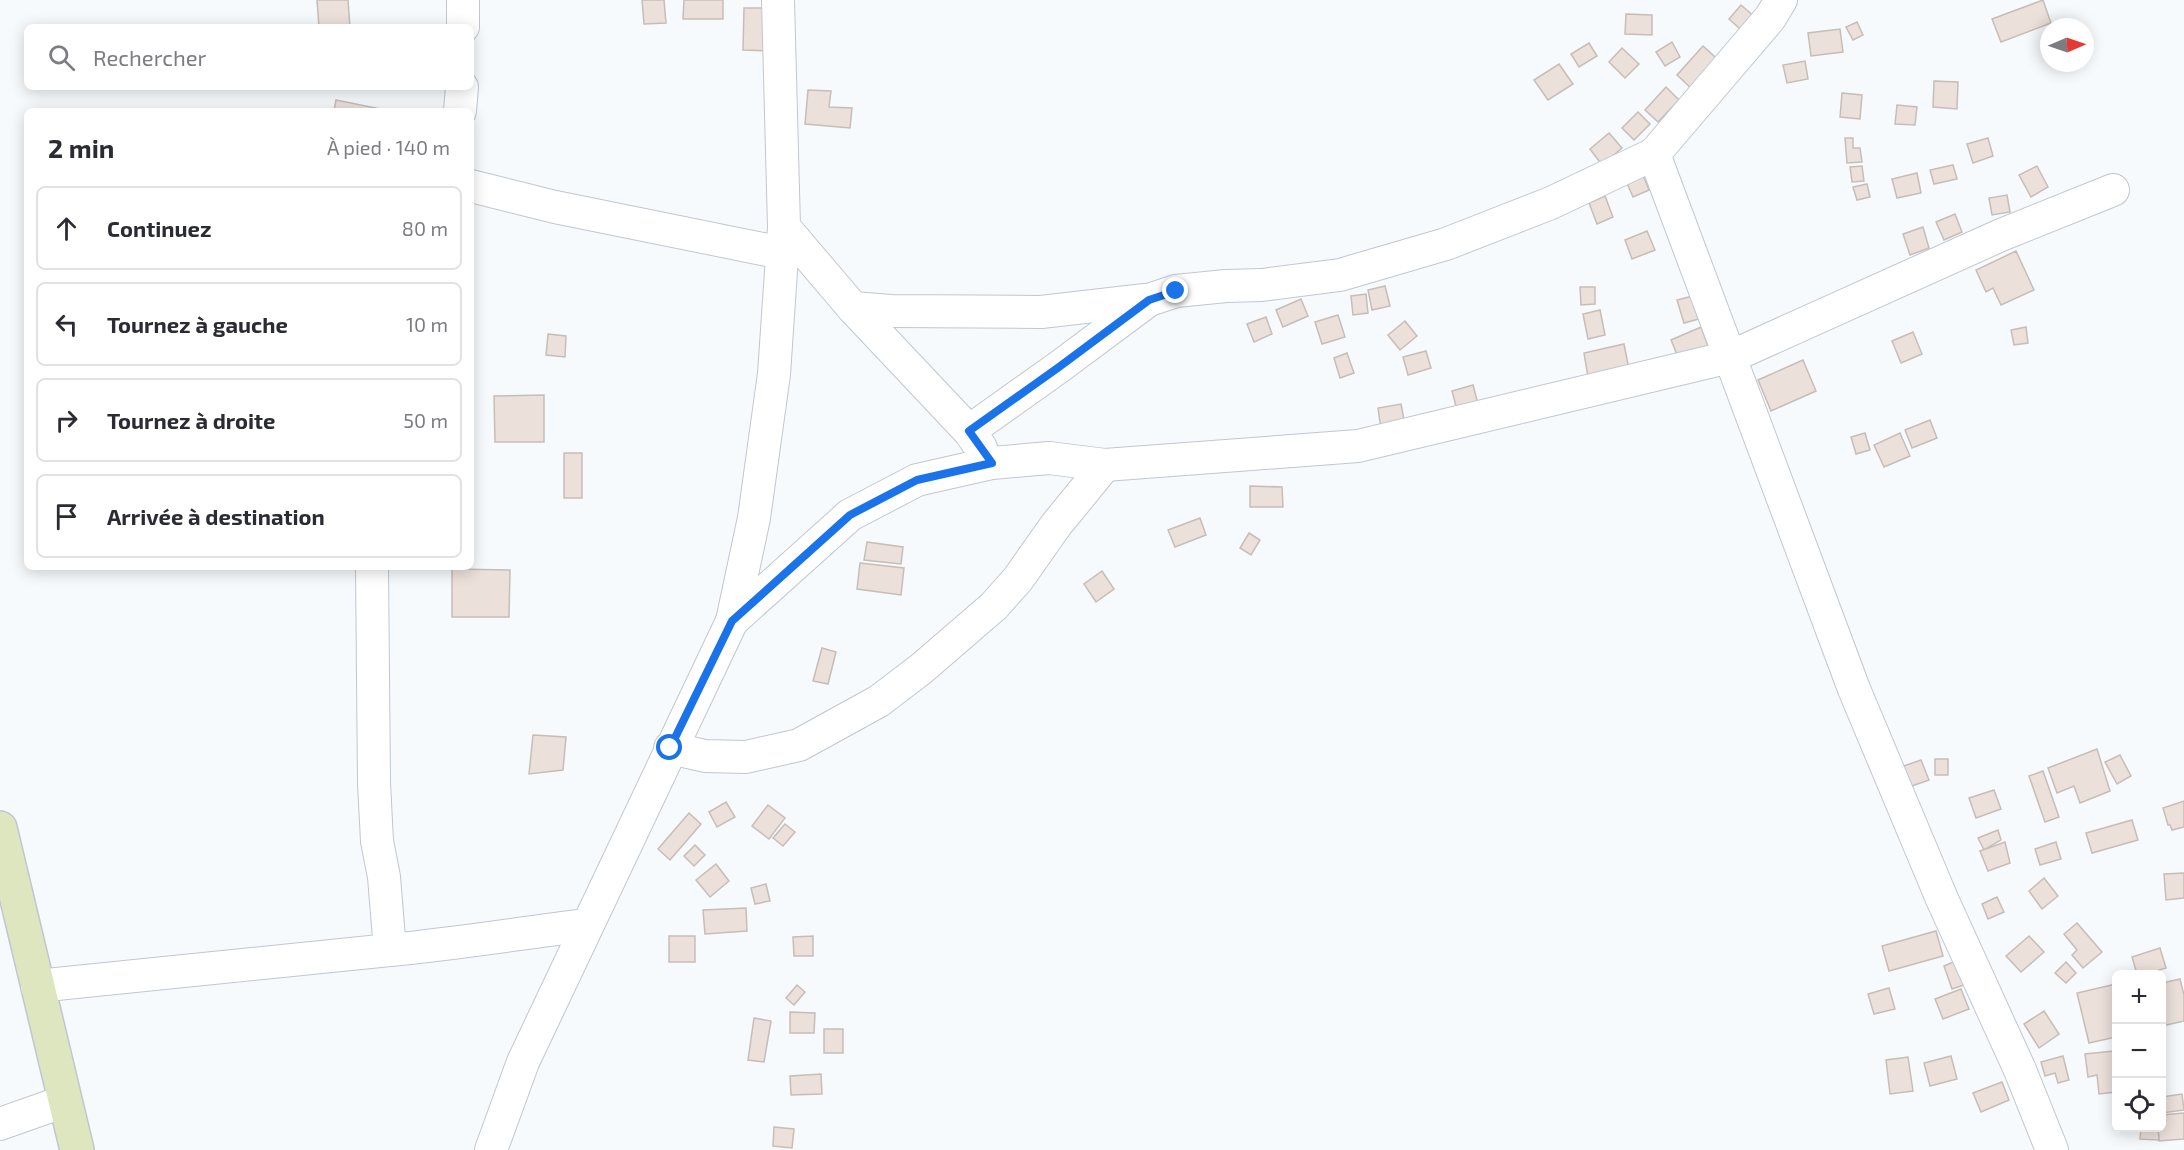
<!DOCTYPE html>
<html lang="fr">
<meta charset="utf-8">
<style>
:root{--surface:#fff;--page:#f7f7f7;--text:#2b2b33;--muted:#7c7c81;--line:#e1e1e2}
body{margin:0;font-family:"Exo 2",sans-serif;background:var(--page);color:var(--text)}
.controls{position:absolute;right:18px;bottom:18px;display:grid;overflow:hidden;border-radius:9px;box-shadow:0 3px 15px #0003}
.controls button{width:54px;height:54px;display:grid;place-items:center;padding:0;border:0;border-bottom:2px solid var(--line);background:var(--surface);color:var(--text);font:30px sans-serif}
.compass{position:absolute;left:2040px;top:18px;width:54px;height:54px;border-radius:50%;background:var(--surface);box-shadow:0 3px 15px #0003;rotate:88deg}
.stop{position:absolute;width:18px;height:18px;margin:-14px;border:4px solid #1a73e8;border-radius:50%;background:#fff}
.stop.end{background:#1a73e8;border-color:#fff;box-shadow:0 2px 6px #0008}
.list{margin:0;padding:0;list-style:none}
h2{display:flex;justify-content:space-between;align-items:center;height:78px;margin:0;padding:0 24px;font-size:26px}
h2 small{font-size:20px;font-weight:400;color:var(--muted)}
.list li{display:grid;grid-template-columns:39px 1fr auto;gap:18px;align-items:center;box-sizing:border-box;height:84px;margin:0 12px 12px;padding:0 12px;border:2px solid var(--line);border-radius:9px}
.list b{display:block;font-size:22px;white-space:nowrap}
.list em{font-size:20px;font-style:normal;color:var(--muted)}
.icon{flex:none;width:33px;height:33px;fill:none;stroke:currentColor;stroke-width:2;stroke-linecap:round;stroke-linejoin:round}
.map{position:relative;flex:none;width:2184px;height:1150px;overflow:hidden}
.search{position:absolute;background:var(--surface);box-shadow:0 3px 15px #0003;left:24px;top:24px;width:450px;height:66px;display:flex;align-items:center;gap:15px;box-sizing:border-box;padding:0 21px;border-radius:9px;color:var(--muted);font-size:22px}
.panel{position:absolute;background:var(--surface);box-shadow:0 3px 15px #0003;left:24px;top:108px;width:450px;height:462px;border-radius:9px}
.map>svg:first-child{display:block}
.building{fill:#ebe0da;stroke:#c7bdb7;stroke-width:1.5}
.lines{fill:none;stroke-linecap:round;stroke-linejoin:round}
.street-casing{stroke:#c0c7cf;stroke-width:34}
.secondary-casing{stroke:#c0c7cf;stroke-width:36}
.street{stroke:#fff;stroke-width:32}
.secondary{stroke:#dee6c0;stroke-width:33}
.route{stroke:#1a73e8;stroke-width:8}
</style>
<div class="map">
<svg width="2184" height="1150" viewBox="0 0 2184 1150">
<rect width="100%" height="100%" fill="#f7fafd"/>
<g class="building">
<polygon points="317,0 348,0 350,27 319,27"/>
<polygon points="642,0 664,0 666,23 644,24"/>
<polygon points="684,0 723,0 723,19 683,19"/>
<polygon points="2043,0 2051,23 2001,42 1992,19"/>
<polygon points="1741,5 1762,23 1749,37 1729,19"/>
<polygon points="744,8 772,8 771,51 743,50"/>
<polygon points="1626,14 1652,15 1652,35 1625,34"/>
<polygon points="1857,22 1863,35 1853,40 1846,27"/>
<polygon points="1840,29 1843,52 1811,56 1808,33"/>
<polygon points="1672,42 1680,57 1665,66 1656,52"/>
<polygon points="1589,43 1597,56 1579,67 1571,54"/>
<polygon points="1703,46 1723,64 1694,91 1677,75"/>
<polygon points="1622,48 1639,64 1625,78 1609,62"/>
<polygon points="1805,61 1808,79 1787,83 1783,65"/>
<polygon points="1559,64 1573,84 1548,100 1534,80"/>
<polygon points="1934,81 1958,82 1957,109 1933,107"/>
<polygon points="1666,87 1679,100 1658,122 1645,110"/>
<polygon points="808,90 831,91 829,107 852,108 850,128 805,124"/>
<polygon points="1842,93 1862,95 1860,119 1840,117"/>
<polygon points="336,100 381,109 381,111 334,111"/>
<polygon points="1897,105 1917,107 1915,125 1895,124"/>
<polygon points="1638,112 1650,124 1634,140 1622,128"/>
<polygon points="1609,133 1622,148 1602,165 1590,149"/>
<polygon points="1845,138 1853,138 1853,148 1860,148 1862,162 1847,163"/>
<polygon points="1988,138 1993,156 1973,163 1967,144"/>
<polygon points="1953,165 1957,179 1934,184 1930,170"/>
<polygon points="1862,166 1864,181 1852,182 1850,167"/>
<polygon points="2037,166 2048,187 2031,197 2019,175"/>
<polygon points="1917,173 1921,193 1897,198 1892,179"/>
<polygon points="1643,175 1649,190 1633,197 1626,181"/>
<polygon points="1867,184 1870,197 1857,200 1853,187"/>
<polygon points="2007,195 2010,212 1992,215 1989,198"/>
<polygon points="1605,196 1613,217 1597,224 1589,203"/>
<polygon points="1955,214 1962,232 1944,240 1936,222"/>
<polygon points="1923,227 1929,248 1910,255 1903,234"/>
<polygon points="1647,231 1655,250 1632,259 1625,240"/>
<polygon points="2016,251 2034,290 2001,305 1993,288 1986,292 1976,270"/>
<polygon points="1385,286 1390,306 1372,310 1368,290"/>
<polygon points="1580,287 1595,287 1595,304 1581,305"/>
<polygon points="1366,294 1368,313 1353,315 1351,296"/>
<polygon points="1693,296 1699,319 1684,323 1677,300"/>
<polygon points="1301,299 1308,316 1283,327 1276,310"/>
<polygon points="1600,310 1605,335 1588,339 1583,314"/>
<polygon points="1338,315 1345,337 1322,344 1315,322"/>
<polygon points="1266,317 1272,334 1254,342 1247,324"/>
<polygon points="1405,321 1417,336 1400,350 1388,335"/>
<polygon points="1701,327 1708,346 1678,357 1671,340"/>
<polygon points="2026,327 2028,343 2014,345 2011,330"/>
<polygon points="1913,332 1922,354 1901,363 1892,341"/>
<polygon points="548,334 566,336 565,357 546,355"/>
<polygon points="1624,344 1629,369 1588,377 1584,353"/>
<polygon points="1426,351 1431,368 1408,375 1403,357"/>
<polygon points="1347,353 1354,373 1340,378 1334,358"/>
<polygon points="1803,360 1816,391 1771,411 1758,380"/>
<polygon points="1473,385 1478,404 1457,410 1452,391"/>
<polygon points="544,395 544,442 495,442 494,396"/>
<polygon points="1401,404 1405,425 1381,429 1378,408"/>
<polygon points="1930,420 1937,438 1912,448 1905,430"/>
<polygon points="1865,433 1870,450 1856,454 1851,437"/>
<polygon points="1900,433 1910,456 1884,467 1874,445"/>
<rect x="564" y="453" width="18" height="45"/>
<polygon points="1250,486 1282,487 1283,507 1250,507"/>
<polygon points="1200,518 1206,535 1175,547 1168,530"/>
<polygon points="1249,533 1260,540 1251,555 1240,548"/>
<polygon points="867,542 903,547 901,564 864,560"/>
<polygon points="860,563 904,568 901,595 857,589"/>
<polygon points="452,569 510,570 509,617 452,617"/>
<polygon points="1102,571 1114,589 1096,602 1084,584"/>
<polygon points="822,648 836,652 828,684 813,681"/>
<polygon points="533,735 566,737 563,770 529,774"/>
<polygon points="2097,749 2110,791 2080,803 2074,786 2057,793 2048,768"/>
<polygon points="2120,755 2131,776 2117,784 2105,762"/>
<rect x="1935" y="759" width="13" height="16"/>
<polygon points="1921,760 1929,780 1906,788 1898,768"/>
<polygon points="2043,771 2059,817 2045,822 2029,776"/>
<polygon points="1994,790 2001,809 1976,818 1969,798"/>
<polygon points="2184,801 2184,827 2172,830 2170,825 2168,825 2163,808"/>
<polygon points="726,802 735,817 717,827 709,812"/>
<polygon points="768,805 785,818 769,839 752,826"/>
<polygon points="689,813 701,824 670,860 658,849"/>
<polygon points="2132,820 2138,840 2092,853 2086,833"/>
<polygon points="785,824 795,832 783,846 773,838"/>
<polygon points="1998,830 2001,840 1984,850 1978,838"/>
<polygon points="2005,842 2010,863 1988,871 1980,851"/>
<polygon points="2056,842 2061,859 2040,865 2035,849"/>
<polygon points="695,845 705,855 694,866 684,856"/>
<polygon points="716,864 729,881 710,897 696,880"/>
<polygon points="2184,873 2184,898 2166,900 2164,874"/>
<polygon points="2044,878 2058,896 2042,909 2029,891"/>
<polygon points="766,884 770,901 755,904 751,888"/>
<polygon points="1997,897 2004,912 1988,919 1982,904"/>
<polygon points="746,908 747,931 705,934 703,910"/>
<polygon points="2077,923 2102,952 2083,968 2072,955 2077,950 2064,934"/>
<polygon points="1936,931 1943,956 1889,971 1882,946"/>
<rect x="669" y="936" width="26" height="26"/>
<polygon points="813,936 813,956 794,956 793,937"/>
<polygon points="2029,936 2044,952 2021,972 2006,956"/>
<polygon points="2160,948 2166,968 2146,974 2137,974 2132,957"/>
<polygon points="1958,960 1967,984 1952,989 1944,966"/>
<polygon points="2066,962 2076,973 2066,983 2055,973"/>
<polygon points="2180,979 2184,995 2184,1021 2162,1026 2162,983"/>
<polygon points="2116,984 2116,1037 2089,1043 2077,993"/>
<polygon points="797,985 805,992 794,1005 786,998"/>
<polygon points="1889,988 1895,1009 1874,1014 1868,994"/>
<polygon points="1961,989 1969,1009 1943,1019 1935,999"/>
<polygon points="2044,1011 2059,1034 2039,1048 2024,1024"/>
<polygon points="790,1012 815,1013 814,1033 790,1033"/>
<polygon points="754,1018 771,1021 764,1062 748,1060"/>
<rect x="824" y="1029" width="19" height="24"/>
<polygon points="2114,1051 2116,1092 2099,1094 2097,1075 2088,1077 2085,1054"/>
<polygon points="1951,1056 1957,1079 1930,1086 1924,1063"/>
<polygon points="2063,1056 2069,1080 2058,1083 2055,1073 2045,1076 2041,1062"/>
<polygon points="1908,1057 1913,1091 1890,1094 1886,1060"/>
<polygon points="821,1074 822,1094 791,1095 790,1076"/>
<polygon points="2002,1082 2009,1100 1981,1112 1973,1093"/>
<polygon points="2182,1094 2184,1110 2162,1113 2162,1097"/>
<polygon points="2184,1113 2184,1139 2159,1141 2158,1128 2162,1128 2162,1115"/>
<polygon points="774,1127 794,1129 792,1148 773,1146"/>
<polygon points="2141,1128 2158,1128 2159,1140 2140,1139"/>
</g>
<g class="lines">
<g class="street-casing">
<g id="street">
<polyline points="463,0 463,27"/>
<polyline points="778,0 784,227 853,308 969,431 981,448"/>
<polyline points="1781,0 1770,18 1654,154 1854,689 1942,899 2020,1070 2052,1150"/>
<polyline points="460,111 462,87"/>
<polyline points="471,186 555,207 782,253"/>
<polyline points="853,308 891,311 1041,312 1145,300"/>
<polyline points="969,431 1059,367 1149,300 1176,291 1226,286 1262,285 1340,275 1446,244 1551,203 1654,154"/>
<path d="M 372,567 L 374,783 L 377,841 L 384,877 L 390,950 C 456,944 521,933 587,925"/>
<polyline points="732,621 754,518 774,374 784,227"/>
<polyline points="670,748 705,756 746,757 799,745 879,701 921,669 994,606 1018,579 1056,525 1105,465"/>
<polyline points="37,986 390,950"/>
<polyline points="0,1124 65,1101"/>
<polyline points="491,1150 523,1062 732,621 850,515 917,480 992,463 1049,458 1105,465 1358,446 1730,357 2001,235 2113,190"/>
</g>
</g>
<g class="secondary-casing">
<polyline id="secondary" points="0,828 77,1150"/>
</g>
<use href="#street" class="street"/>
<use href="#secondary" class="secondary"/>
</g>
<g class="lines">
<polyline class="route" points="670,748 732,621 850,515 917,480 992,463 969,431 1059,367 1149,300 1176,291"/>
</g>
</svg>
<div class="controls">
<button>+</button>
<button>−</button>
<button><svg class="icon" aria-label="locate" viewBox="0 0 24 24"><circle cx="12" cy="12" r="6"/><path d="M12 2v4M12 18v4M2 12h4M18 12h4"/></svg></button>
</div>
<svg class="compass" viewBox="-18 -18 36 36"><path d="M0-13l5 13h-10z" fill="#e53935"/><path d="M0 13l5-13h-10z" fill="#7c7c81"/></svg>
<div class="stop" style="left:670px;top:748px"></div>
<div class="stop end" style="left:1176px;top:291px"></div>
<div class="search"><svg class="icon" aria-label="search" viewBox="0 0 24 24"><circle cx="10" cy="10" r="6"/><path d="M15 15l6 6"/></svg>Rechercher</div>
<section class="panel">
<h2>2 min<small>À pied · 140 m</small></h2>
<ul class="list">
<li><svg class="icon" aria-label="ahead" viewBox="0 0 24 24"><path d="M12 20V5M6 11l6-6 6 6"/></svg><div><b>Continuez</b></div><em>80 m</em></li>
<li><svg class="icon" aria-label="left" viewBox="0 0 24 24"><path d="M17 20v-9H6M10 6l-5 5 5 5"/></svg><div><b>Tournez à gauche</b></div><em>10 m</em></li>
<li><svg class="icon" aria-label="right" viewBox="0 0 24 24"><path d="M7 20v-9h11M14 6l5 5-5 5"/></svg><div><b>Tournez à droite</b></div><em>50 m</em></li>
<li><svg class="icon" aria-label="arrive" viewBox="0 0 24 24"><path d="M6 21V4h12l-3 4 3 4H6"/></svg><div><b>Arrivée à destination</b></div></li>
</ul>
</section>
</div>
